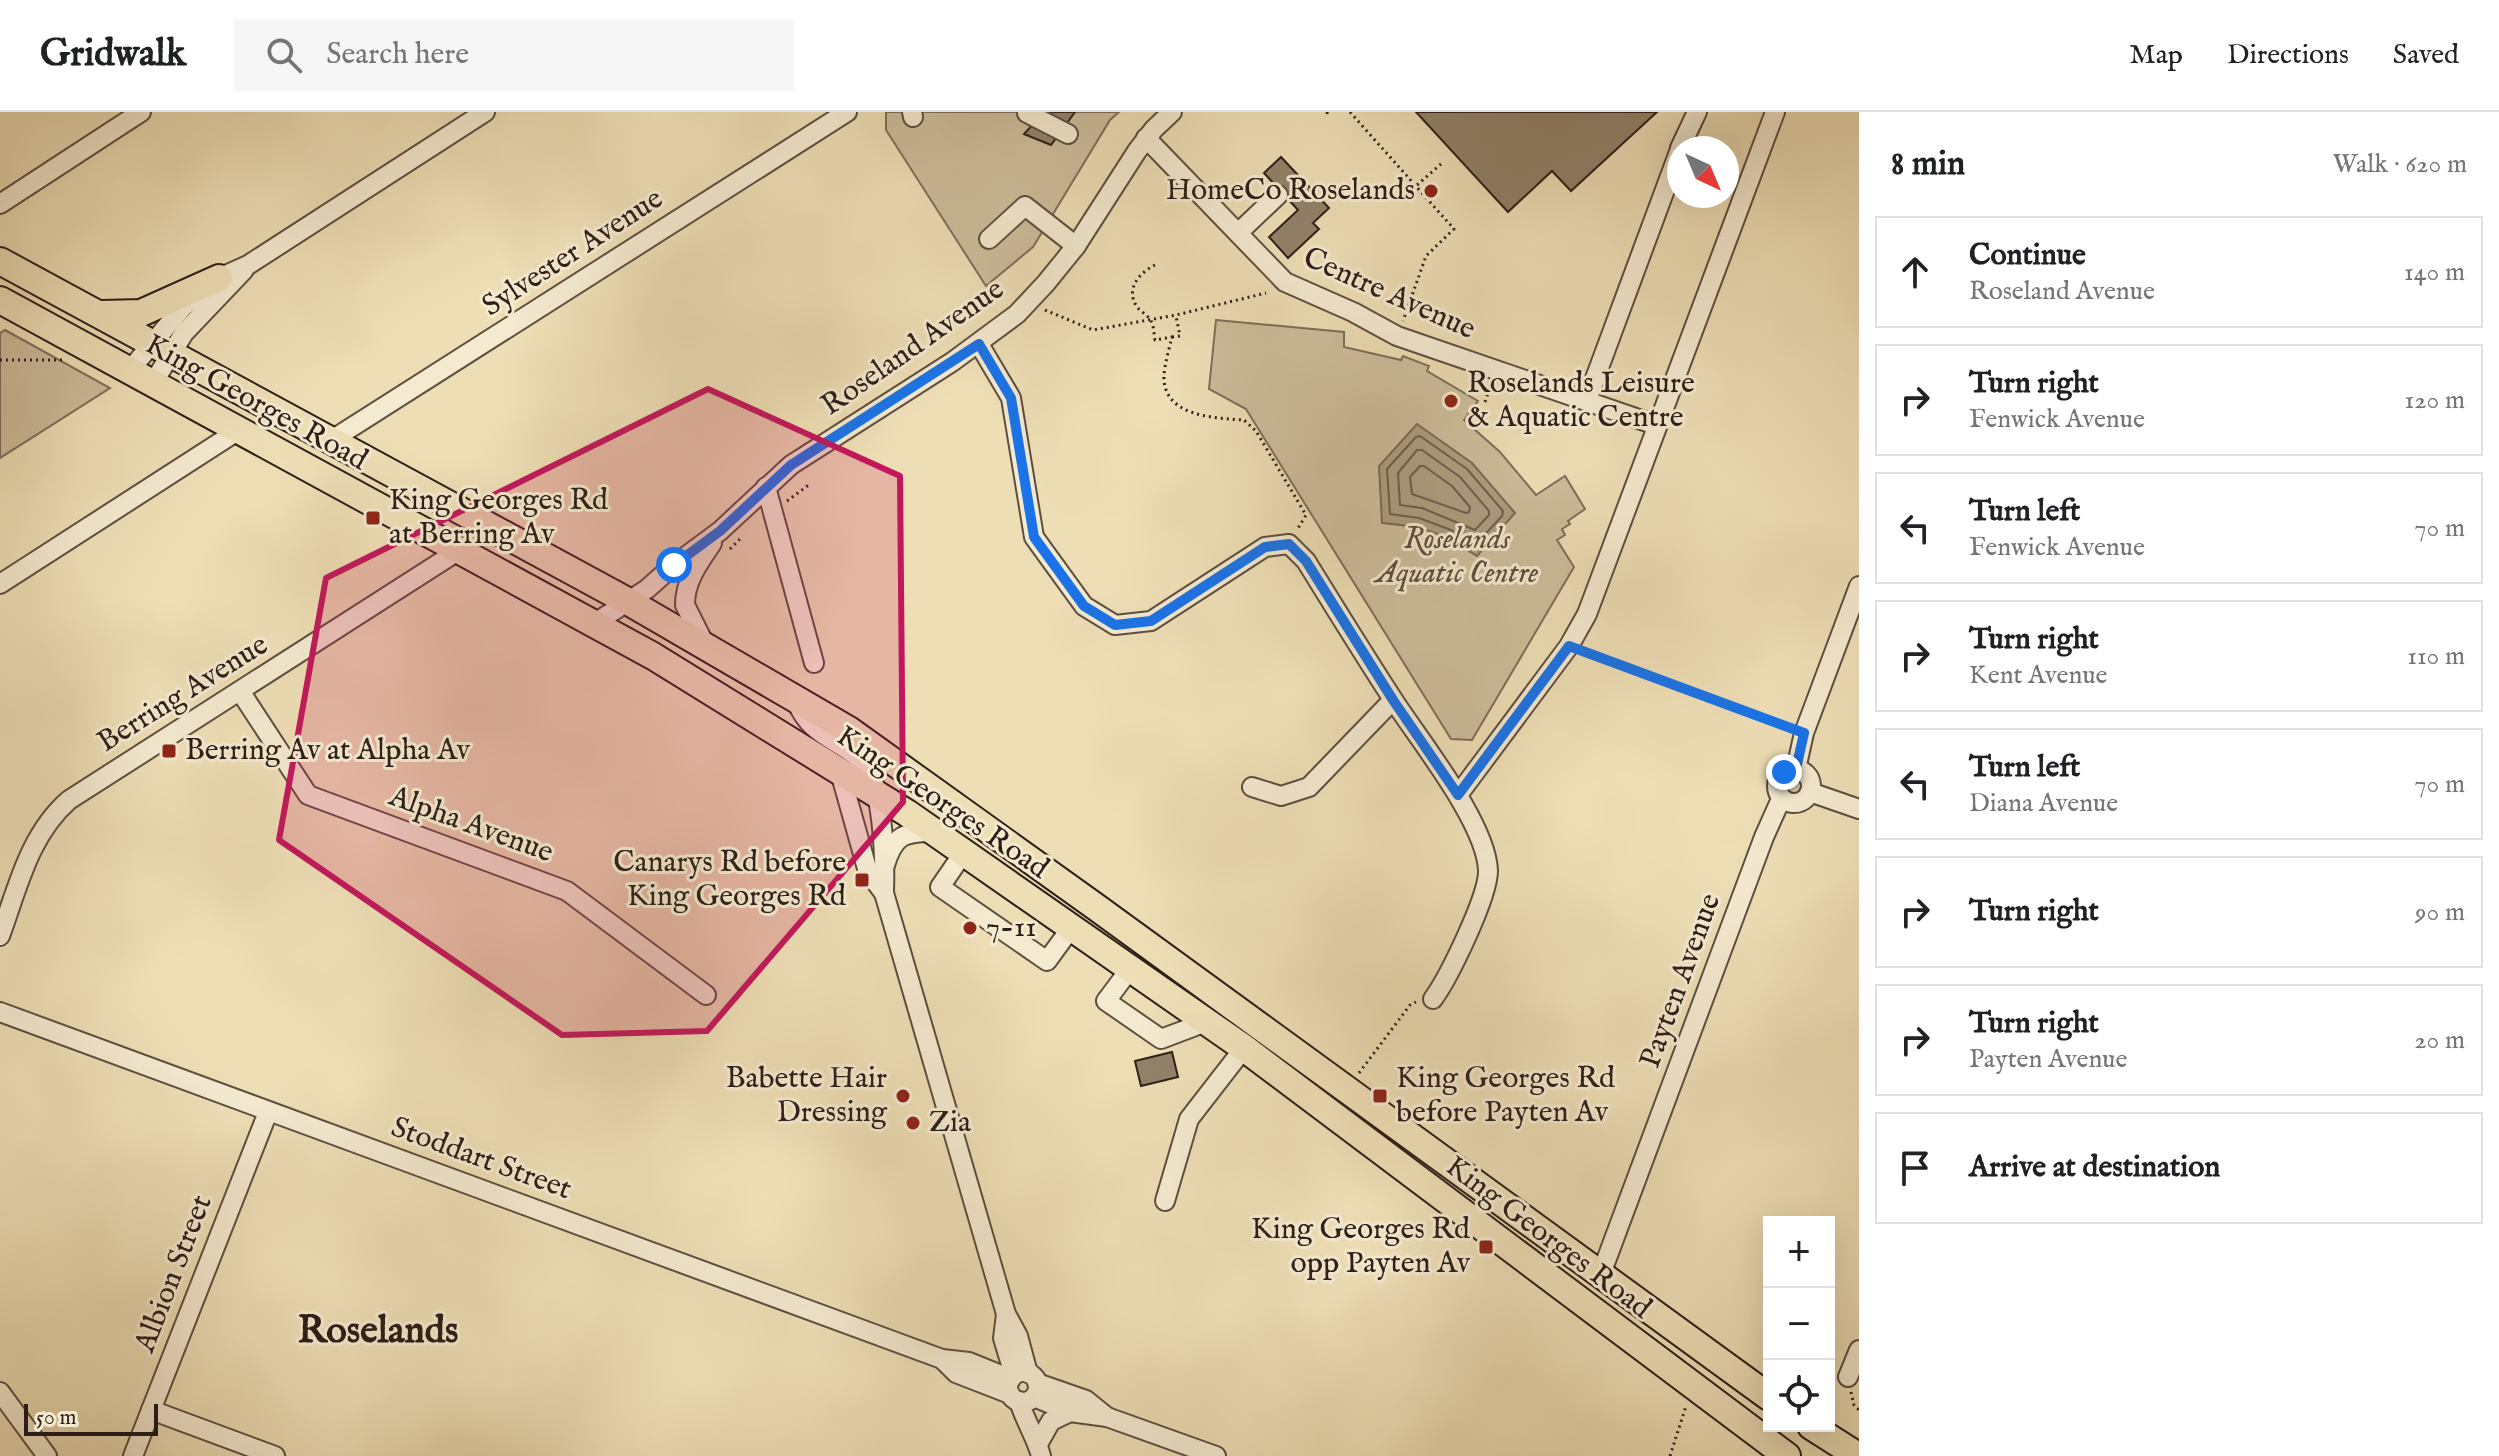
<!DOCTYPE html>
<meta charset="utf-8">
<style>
:root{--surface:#fff;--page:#f6f6f6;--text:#202124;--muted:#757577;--line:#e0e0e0}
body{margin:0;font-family:"IM FELL English",serif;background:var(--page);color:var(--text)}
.controls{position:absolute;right:24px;bottom:24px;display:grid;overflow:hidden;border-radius:0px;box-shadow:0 8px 32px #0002}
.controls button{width:72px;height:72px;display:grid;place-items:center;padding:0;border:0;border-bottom:2px solid var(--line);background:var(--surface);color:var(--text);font:40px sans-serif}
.compass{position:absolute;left:1667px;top:24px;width:72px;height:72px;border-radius:50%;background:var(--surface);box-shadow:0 8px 32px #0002;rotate:136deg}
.scale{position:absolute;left:24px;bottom:20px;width:134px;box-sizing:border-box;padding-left:8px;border:4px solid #2d1e18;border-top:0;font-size:22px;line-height:28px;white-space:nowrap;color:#2d1e18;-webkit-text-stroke:6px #f4ead0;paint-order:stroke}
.stop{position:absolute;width:24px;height:24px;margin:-18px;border:6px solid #1a73e8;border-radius:50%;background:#fff}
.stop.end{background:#1a73e8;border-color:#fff;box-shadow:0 2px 8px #0008}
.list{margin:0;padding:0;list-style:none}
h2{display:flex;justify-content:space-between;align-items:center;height:104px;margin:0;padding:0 32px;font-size:34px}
h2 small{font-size:26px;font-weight:400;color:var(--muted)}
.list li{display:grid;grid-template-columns:52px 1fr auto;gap:24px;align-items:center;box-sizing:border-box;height:112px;margin:0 16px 16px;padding:0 16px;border:2px solid var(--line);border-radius:0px}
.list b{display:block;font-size:30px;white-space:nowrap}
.list p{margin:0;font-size:26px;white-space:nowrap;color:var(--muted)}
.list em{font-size:26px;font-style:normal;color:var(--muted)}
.icon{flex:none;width:44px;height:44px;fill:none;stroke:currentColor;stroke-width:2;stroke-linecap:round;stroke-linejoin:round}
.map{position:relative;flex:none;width:1859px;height:1344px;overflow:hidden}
header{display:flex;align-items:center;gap:48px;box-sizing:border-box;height:112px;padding:0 40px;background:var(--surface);border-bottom:2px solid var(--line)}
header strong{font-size:38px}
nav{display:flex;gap:44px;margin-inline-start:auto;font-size:28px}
.search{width:560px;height:72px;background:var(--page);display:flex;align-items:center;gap:20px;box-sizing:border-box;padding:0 28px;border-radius:0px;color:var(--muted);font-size:30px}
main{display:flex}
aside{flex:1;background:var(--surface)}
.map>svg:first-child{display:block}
.green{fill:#cdbd9b;stroke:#7d6e5a;stroke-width:2}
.water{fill:#ac9d80;stroke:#796a56;stroke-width:2}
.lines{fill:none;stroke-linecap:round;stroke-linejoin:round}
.shore{stroke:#6c5e4c;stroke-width:2}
.building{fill:#91826a;stroke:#2d1e18;stroke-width:2}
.minor-casing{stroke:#5d4e40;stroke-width:22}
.highway-casing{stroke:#2d1e18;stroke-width:30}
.path{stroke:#2d1e18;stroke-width:3;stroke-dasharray:2 4;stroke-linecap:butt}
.minor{stroke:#f4ead0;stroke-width:18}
.highway{stroke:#eedeb6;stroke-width:26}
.route{stroke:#1a73e8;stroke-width:10}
.marked{fill:#c2185b;fill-opacity:0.2;stroke:#c2185b;stroke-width:6;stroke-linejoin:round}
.poi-dot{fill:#8f2418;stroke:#f4ead0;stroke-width:3}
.labels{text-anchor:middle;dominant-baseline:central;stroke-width:6;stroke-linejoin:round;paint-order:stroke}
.poi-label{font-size:30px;fill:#2d1e18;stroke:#f4ead0;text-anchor:start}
.street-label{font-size:30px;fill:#2d1e18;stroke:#f4ead0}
.park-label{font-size:30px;font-style:italic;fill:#5d4e3f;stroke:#f4ead0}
.district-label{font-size:38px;font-weight:bold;fill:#2d1e18;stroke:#f4ead0}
</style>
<header>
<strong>Gridwalk</strong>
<div class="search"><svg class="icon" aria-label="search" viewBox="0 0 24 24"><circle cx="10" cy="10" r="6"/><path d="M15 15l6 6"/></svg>Search here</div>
<nav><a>Map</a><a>Directions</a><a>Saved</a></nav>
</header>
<main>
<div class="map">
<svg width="1859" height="1344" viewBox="0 0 1859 1344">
<rect width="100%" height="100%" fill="#eedeb6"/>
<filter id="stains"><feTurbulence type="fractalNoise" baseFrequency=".0025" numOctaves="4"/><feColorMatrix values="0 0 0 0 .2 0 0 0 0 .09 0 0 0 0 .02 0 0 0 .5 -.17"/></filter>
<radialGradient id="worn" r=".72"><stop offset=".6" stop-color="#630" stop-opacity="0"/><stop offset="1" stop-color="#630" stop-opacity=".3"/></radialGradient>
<g class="green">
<polygon points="886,0 1119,0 1110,8 1033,135 986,174 886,18"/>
<polygon points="1216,208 1344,220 1344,235 1401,248 1403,244 1429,254 1427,259 1478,289 1464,308 1500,340 1536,383 1565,364 1585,397 1568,409 1570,412 1562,417 1565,423 1557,428 1574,455 1472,628 1451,627 1246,297 1209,277"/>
<polygon points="5,218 110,276 0,346 0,221"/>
</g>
<path class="water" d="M 1417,312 L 1472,351 L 1515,401 L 1477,444 C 1441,421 1424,414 1382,411 L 1379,354 Z"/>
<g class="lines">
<g class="shore">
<polygon points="1420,324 1467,357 1503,399 1502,404 1476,432 1451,418 1419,406 1390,402 1387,357 1416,325"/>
<polygon points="1417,338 1422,338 1460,365 1489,399 1489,403 1475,418 1422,396 1400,393 1398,361"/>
<polygon points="1420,354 1424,354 1452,374 1470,395 1469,400 1466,401 1412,382 1410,365"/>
</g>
</g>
<g class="building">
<polygon points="1044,0 1075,0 1051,33 1024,22"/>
<polygon points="1416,0 1657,0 1571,79 1552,59 1508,100"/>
<polygon points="1281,45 1329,96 1313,111 1319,117 1288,146 1269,125 1298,98 1264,61"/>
<polygon points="1172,940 1178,965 1141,974 1135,949"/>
</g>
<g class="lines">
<g class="minor-casing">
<g id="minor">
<polyline points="912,0 913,5"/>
<polyline points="1027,1 1068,22"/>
<polyline points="1146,26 1285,170 1353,200 1397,224 1656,313"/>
<polyline points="1680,36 1697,0"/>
<polyline points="0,92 141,0"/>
<polyline points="1238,121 1278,83"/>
<polyline points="989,127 1025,94 1076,134"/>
<path d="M 979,232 L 1011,286 L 1034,425 L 1084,494 L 1115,513 L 1151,509 L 1265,435 L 1289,432 L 1306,449 C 1335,496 1364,543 1394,589 C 1420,629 1487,712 1488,759 C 1488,785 1449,865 1433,887"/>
<polyline points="130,258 183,195 219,166 248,153 485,0"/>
<polyline points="153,271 184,221 244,158"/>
<polyline points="1587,288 1679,40"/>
<polyline points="330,329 847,0"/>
<polyline points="766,375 814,551"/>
<polyline points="0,472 239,318"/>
<polyline points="595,511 647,477 674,453 720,419 791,353 952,250 1017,202 1046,171 1076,134 1137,39 1154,17 1172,0"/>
<path d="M 705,533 L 685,493 C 685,468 699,451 712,431"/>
<polyline points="240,579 308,683 567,779 706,883"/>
<path d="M 796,589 C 812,625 832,624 860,647 C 884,667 885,750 884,781 L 1006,1202 L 1018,1224 L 1028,1261"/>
<circle cx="1794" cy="674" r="17"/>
<polyline points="1796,657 1804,621 1859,474"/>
<polyline points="840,660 868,760 884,781"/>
<polyline points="1252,675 1281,684 1309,675 1393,588"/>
<polyline points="1810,680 1859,697"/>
<polyline points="1458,683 1569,534 1587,502 1775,0"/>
<polyline points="964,740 940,775 1047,849 1071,816"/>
<path d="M 885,753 C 894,723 904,720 933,720"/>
<path d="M 0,824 C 18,775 29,723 69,688 L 458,439"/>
<polyline points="1130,857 1106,889 1161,927 1206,910"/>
<polyline points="0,900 942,1247 969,1250 1011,1267"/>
<polyline points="1165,1089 1189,1007 1244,936"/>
<polyline points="1601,1162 1764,725 1781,687"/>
<polyline points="1006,1202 1003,1226 1014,1263"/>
<polyline points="942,1247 956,1261 1010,1282"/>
<circle cx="1023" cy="1275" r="15"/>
<polyline points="1848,1265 1859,1238"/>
<polyline points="1037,1271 1086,1288 1107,1305"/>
<polyline points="0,1280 47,1344"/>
<polyline points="1034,1285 1070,1300 1107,1305 1216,1344"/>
<path d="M 1019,1289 C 1025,1309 1036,1325 1041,1344"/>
<polyline points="151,1298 275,1344"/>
<polyline points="1038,1332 1051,1309 1070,1300"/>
<polyline points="133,1344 268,1000"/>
</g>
</g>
<g class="highway-casing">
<g id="highway">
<polyline points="0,149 629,490 849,618 1096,795 1769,1285"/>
<polyline points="0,188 653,544 907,701 1244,936 1787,1344"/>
<polyline points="102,202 141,201 219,166"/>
<polyline points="1811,1314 1858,1344"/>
</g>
</g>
<g class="path">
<polyline points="1327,0 1328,6"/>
<polyline points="1350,0 1454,117 1426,144 1403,209"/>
<polyline points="1417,73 1441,52"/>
<path d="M 1155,153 C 1139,161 1125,177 1137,195 C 1141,200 1148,203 1151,209 C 1154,214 1154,223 1155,228 L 1172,225 C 1169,237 1165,251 1164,263 C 1162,305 1215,306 1244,308 L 1256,319 L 1306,403 L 1297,418"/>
<polyline points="1045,198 1093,218 1176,203 1266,181"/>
<polyline points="1172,225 1180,224 1176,204"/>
<polyline points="0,248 62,248"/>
<polyline points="1485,290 1490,275"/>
<polyline points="787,389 810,372"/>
<polyline points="730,437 741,426"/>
<polyline points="1586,540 1789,616"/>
<polyline points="1359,961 1410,893 1416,890"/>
<polyline points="1851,1280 1854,1293 1859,1298"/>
<polyline points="1670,1344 1686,1294"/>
</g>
<use href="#minor" class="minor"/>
<use href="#highway" class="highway"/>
</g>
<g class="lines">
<polyline class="route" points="674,453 720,419 791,353 979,232 1011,286 1034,425 1084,494 1115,513 1151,509 1265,435 1289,432 1306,449 1393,588 1458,683 1569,534 1804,621 1796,657 1784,660"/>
</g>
<path class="marked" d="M 708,277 L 900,364 L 903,690 L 707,919 L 562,923 L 279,728 L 326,466 Z"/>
<g class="poi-dot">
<circle cx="1431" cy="79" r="8"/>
<circle cx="1451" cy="289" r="8"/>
<rect x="365" y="398" width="16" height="16" rx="4"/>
<rect x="161" y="631" width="16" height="16" rx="4"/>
<rect x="854" y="760" width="16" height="16" rx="4"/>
<circle cx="970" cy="816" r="8"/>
<circle cx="903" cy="984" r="8"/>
<rect x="1372" y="976" width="16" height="16" rx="4"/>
<circle cx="913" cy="1011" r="8"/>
<rect x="1478" y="1127" width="16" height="16" rx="4"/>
</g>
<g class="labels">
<g class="poi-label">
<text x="1415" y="79" text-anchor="end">HomeCo Roselands</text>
<text x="1467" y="272">Roselands Leisure<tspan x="1467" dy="34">&amp; Aquatic Centre</tspan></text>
<text x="389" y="389">King Georges Rd<tspan x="389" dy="34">at Berring Av</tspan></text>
<text x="185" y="639">Berring Av at Alpha Av</text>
<text x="846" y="751" text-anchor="end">Canarys Rd before<tspan x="846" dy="34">King Georges Rd</tspan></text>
<text x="986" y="816">7-11</text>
<text x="887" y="967" text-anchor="end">Babette Hair<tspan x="887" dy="34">Dressing</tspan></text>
<text x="1396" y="967">King Georges Rd<tspan x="1396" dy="34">before Payten Av</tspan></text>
<text x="929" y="1011">Zia</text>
<text x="1470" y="1118" text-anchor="end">King Georges Rd<tspan x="1470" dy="34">opp Payten Av</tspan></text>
</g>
<g class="street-label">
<text transform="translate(573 141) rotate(-33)">Sylvester Avenue</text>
<text transform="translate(1389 182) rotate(24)">Centre Avenue</text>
<text transform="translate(913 236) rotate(-35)">Roseland Avenue</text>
<text transform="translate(256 291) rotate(29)">King Georges Road</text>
<text transform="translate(183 582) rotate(-32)">Berring Avenue</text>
<text transform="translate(942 691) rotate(34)">King Georges Road</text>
<text transform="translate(471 713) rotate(20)">Alpha Avenue</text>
<text transform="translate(1681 869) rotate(-70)">Payten Avenue</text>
<text transform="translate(481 1047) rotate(20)">Stoddart Street</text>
<text transform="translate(1548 1126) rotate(37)">King Georges Road</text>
<text transform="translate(174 1162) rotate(-69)">Albion Street</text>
</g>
<g class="park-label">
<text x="1457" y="428">Roselands<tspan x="1457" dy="34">Aquatic Centre</tspan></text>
</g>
<g class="district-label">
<text x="378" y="1220">Roselands</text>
</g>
</g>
<rect width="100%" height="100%" filter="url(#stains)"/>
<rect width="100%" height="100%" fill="url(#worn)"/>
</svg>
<div class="controls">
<button>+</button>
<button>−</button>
<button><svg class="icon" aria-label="locate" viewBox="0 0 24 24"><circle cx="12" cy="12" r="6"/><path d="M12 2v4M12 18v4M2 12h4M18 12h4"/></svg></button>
</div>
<svg class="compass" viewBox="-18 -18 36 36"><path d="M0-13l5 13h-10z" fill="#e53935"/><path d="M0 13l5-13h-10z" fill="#757577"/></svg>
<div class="scale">50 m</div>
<div class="stop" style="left:674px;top:453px"></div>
<div class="stop end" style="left:1784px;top:660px"></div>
</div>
<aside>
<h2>8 min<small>Walk · 620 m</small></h2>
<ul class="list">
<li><svg class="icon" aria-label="ahead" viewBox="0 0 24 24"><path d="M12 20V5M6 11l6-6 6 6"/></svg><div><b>Continue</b><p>Roseland Avenue</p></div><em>140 m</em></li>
<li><svg class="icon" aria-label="right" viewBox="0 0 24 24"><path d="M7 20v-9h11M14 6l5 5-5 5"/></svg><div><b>Turn right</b><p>Fenwick Avenue</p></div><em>120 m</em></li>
<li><svg class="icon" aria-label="left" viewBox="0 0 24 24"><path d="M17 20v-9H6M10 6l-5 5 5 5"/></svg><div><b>Turn left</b><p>Fenwick Avenue</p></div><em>70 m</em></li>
<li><svg class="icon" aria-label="right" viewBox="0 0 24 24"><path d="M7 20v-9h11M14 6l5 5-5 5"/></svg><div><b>Turn right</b><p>Kent Avenue</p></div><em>110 m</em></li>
<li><svg class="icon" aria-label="left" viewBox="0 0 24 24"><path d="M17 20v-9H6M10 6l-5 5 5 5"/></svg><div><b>Turn left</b><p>Diana Avenue</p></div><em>70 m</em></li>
<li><svg class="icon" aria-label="right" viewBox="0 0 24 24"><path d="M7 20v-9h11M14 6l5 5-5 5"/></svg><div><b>Turn right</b></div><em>90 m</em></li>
<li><svg class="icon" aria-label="right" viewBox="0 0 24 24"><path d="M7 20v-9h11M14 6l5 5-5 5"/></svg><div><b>Turn right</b><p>Payten Avenue</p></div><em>20 m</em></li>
<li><svg class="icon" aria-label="arrive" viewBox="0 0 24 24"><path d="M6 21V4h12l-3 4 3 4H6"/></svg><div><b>Arrive at destination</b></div></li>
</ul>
</aside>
</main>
